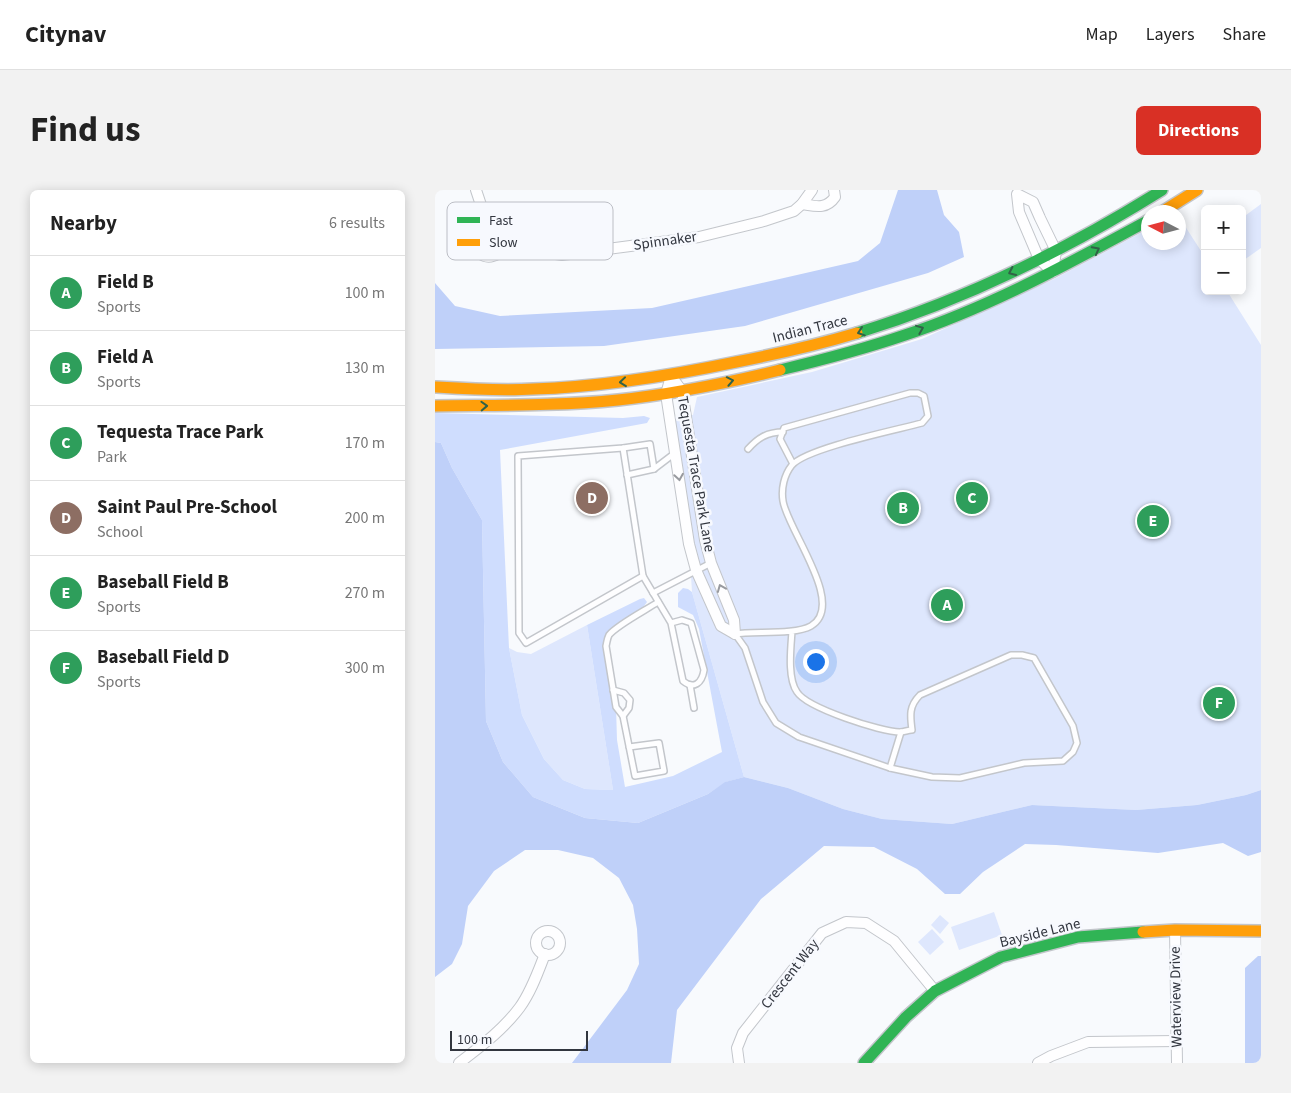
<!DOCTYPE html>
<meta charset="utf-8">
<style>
:root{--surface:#fff;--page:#f2f2f2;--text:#222;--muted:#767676;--line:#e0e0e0;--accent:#d93025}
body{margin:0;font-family:"Source Sans 3",sans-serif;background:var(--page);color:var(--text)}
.controls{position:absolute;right:15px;top:15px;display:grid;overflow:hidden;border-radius:8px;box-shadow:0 2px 12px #0003}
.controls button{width:45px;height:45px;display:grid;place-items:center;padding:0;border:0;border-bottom:1px solid var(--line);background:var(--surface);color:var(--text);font:25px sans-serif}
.compass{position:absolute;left:706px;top:15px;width:45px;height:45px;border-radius:50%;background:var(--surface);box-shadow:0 2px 12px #0003;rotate:276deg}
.scale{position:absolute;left:15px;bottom:12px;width:138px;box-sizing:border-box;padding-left:5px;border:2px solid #32363f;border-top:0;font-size:14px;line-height:18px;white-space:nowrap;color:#32363f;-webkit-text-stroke:4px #f7f9fe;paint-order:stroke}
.you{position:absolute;left:380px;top:471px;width:18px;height:18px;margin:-12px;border:4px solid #fff;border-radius:50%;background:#1a73e8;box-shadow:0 0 0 8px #1a73e833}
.badge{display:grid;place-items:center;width:32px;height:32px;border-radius:50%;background:var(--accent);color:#fff;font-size:16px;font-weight:700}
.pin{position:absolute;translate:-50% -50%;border:2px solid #fff;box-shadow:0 1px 5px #0006}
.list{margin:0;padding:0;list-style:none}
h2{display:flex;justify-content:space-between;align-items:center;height:65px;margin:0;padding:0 20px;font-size:21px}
h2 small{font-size:16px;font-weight:400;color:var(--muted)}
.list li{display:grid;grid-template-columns:32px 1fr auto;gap:15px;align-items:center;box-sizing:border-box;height:75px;padding:0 20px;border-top:1px solid var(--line)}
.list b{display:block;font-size:19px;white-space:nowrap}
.list p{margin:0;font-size:16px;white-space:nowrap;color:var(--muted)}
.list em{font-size:16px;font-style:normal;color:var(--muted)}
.map{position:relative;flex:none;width:826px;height:873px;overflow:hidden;border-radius:8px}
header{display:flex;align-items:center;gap:30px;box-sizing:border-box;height:70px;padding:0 25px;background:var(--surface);border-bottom:1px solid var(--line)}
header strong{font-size:24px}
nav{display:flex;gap:28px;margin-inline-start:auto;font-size:18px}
.intro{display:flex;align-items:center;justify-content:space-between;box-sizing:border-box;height:120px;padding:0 30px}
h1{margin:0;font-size:35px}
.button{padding:12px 22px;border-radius:8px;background:var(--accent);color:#fff;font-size:18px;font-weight:700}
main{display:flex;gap:30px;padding:0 30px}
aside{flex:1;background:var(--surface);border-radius:8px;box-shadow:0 2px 12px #0003}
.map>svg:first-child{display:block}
.green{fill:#dee7fd}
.forest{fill:#cfddfe}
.water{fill:#bfd0f9}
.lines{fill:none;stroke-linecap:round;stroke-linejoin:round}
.lane-casing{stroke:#c3c6cb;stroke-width:8}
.street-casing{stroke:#c3c6cb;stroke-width:12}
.fast-casing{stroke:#c3c6cb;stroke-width:14}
.slow-casing{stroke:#c3c6cb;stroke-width:14}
.lane{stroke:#fefeff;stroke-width:5}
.street{stroke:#fefeff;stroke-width:10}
.fast{stroke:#30b455;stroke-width:11}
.slow{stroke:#ff9f0a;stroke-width:11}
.oneway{stroke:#316247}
.oneway2{stroke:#989a9f}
.labels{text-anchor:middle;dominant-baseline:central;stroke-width:5;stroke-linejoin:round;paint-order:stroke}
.street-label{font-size:15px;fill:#32363f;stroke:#f7f9fe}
.key{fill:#f7f9fe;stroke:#bcbec5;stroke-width:1}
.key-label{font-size:14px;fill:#32363f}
</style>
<header>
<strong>Citynav</strong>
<nav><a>Map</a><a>Layers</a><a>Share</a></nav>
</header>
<div class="intro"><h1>Find us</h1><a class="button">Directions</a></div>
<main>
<aside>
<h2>Nearby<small>6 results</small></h2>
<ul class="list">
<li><span class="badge" style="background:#2e9e5b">A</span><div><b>Field B</b><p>Sports</p></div><em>100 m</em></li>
<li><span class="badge" style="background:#2e9e5b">B</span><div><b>Field A</b><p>Sports</p></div><em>130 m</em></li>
<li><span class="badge" style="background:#2e9e5b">C</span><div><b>Tequesta Trace Park</b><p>Park</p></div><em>170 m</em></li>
<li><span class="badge" style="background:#8d6e63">D</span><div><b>Saint Paul Pre-School</b><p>School</p></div><em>200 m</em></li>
<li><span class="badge" style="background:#2e9e5b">E</span><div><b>Baseball Field B</b><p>Sports</p></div><em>270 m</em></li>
<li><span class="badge" style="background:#2e9e5b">F</span><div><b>Baseball Field D</b><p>Sports</p></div><em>300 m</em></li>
</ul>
</aside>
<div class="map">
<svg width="826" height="873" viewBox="0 0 826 873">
<rect width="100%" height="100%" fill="#f8fafd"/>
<g class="green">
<polygon points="826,14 826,58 809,70 807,67 807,28"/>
<polygon points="744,27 770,67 770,101 792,101 826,155 826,600 811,605 762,615 701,620 597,615 517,634 447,629 408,619 353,598 309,587 257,402 254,354 235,228 258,225 262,207 377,182 487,149 619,89 713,39 714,52 744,52"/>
<polygon points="152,435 178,600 150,599 128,590 109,569 87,525 74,458 82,462 96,464"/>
<polygon points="559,722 567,745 524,760 516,737"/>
<polygon points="505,725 514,733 505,744 496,735"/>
<polygon points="497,739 509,752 495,765 483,752"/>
</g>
<path class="forest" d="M 0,223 L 188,228 L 209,226 L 215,228 L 212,233 L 65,260 L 74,458 L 87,525 L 109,569 L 128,590 L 150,599 L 178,600 L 152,435 L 205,409 L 209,408 L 212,412 C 202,427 186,437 172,448 L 181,517 L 182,550 L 190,597 L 238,586 L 287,562 L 264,439 L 258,425 L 243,417 L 243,403 L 248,398 L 253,399 L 257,402 L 309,587 L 291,592 L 273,604 L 203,633 L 150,628 L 98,607 L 68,572 L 51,531 L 47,330 L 17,278 L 6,253 L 0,252 Z"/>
<g class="water">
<polygon points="463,0 502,0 509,25 524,42 529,67 493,83 310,136 169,156 0,159 0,93 20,116 65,126 217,118 423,71 445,53"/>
<polygon points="0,252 6,253 17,278 47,330 51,531 68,572 98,607 150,628 203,633 273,604 290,592 309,587 353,598 408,619 447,629 517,634 597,615 701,620 762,615 811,605 826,600 826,662 813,666 788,653 723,663 621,655 590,654 548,682 525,704 510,704 482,679 439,657 389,656 326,709 242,820 236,873 137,873 192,800 204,774 202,739 198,715 184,688 158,668 123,660 90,660 59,681 33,716 27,754 17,774 0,787"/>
<polygon points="823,766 826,766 826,873 810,873 810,778"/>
</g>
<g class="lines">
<g class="lane-casing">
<g id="lane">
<path d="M 188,258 L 208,386 L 236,433 L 248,491 C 259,500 267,493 269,480 L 256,433 L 247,430 L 236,433"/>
<path d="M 313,259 C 323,248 332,242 348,242"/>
<polyline points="192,285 219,279 240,263"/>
<polyline points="208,386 91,453 84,443 83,266 188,258 215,254 219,279"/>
<polyline points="218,403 276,373"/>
<path d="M 357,441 C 356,457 352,488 362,502 C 372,518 446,542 465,542 C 469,542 473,540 477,540 C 475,525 474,516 485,505 L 576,465 L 587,465 L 599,468 L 638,536 L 642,553 L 638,562 L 628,571 L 589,573 L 525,588 L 497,587 L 455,578 L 364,547 L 341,533 L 328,512 L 310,458 L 300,444 C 320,441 360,445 376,436 C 412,415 352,339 348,311 C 346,299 349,285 357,275 C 372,258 461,240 487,233 L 493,226 L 489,206 L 483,203 L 475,203 L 349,238 L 345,249 L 358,274"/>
<polyline points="255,495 259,518"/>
<polyline points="178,500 189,503 195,510 194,518 188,526"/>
<path d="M 194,557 L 224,553 L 229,581 L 200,586 L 188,526 L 181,517 L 171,456 C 172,452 172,449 174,445 C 182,435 211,420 223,412"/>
<polyline points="455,578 466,542"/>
</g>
</g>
<g class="street-casing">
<g id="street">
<polyline points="41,0 46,15 55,30 76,52 96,60 127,65 264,47 329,31 359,21 367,14 377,0"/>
<polygon points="582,4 598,12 605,28 621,61 618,82 604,69 584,22"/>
<path d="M 367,14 C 380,16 391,20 400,7 L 399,0"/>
<path d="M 55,30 C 50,34 43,38 41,44 C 36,56 45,70 58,66 C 66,64 71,57 76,52"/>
<polyline points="236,186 231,204 254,354 261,380 286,436 300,444"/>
<polyline points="236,186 247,201 270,350 276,373 299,430 300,444"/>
<polyline points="740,740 742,873"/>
<circle cx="113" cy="753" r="12"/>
<path d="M 24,873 C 46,856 68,840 85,817 C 96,802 103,782 110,764"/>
<polyline points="304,873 302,858 308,843 387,743 411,732 431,733 459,751 500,801"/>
<polyline points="603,873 616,866 653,852 742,851"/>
</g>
</g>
<g class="fast-casing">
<g id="fast">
<path d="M 422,143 C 530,110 631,60 727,0"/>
<path d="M 345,180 C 387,170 429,159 470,145 C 555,117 635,73 714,30"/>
<polyline points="429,873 471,827 500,801 566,767 643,747 708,742"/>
</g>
</g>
<g class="slow-casing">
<g id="slow">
<polyline points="727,22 762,0"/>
<path d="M 0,197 C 33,199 65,201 98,199 C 167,197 234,186 301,172 C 342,164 382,155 422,143"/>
<path d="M 0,216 C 61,215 123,216 183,210 C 238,204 292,193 345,180"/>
<polyline points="708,742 740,740 826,741"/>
</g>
</g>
<use href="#lane" class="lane"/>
<use href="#street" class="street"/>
<use href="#fast" class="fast"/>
<use href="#slow" class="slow"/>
</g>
<defs><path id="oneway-chevron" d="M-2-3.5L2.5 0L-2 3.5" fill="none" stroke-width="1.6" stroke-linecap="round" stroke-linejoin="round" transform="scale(1.25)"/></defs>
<g class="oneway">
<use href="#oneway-chevron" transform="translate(661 60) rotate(-28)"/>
<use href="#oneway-chevron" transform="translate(577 82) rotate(155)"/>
<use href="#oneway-chevron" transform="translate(485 139) rotate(-22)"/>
<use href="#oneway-chevron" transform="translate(426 142) rotate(162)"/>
<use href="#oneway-chevron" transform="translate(295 191) rotate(-11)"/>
<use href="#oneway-chevron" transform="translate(188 192) rotate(174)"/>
<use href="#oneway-chevron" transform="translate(49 216) rotate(-2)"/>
</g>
<g class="oneway2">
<use href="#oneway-chevron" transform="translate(244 287) rotate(81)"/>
<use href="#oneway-chevron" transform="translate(286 398) rotate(-112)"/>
</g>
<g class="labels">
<g class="street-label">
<text transform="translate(230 51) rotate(-8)">Spinnaker</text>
<text transform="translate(375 139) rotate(-14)">Indian Trace</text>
<text transform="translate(261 284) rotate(80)">Tequesta Trace Park Lane</text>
<text transform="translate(605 743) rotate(-14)">Bayside Lane</text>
<text transform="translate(355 784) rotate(-52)">Crescent Way</text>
<text transform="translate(741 807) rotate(-91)">Waterview Drive</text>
</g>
</g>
<rect x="12" y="12" width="166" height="58" rx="8" class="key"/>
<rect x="22" y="27" width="23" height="6" fill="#30b455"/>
<rect x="22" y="49" width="23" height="7" fill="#ff9f0a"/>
<g class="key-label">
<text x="54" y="35">Fast</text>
<text x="54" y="57">Slow</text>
</g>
</svg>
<div class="controls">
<button>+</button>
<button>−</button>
</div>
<svg class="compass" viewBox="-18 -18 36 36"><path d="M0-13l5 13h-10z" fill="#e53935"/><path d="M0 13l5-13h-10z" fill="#767676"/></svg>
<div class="scale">100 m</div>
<div class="you"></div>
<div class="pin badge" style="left:512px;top:415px;background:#2e9e5b">A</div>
<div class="pin badge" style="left:468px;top:318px;background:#2e9e5b">B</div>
<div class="pin badge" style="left:537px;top:308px;background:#2e9e5b">C</div>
<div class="pin badge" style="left:157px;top:308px;background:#8d6e63">D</div>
<div class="pin badge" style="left:718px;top:331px;background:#2e9e5b">E</div>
<div class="pin badge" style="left:784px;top:513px;background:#2e9e5b">F</div>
</div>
</main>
